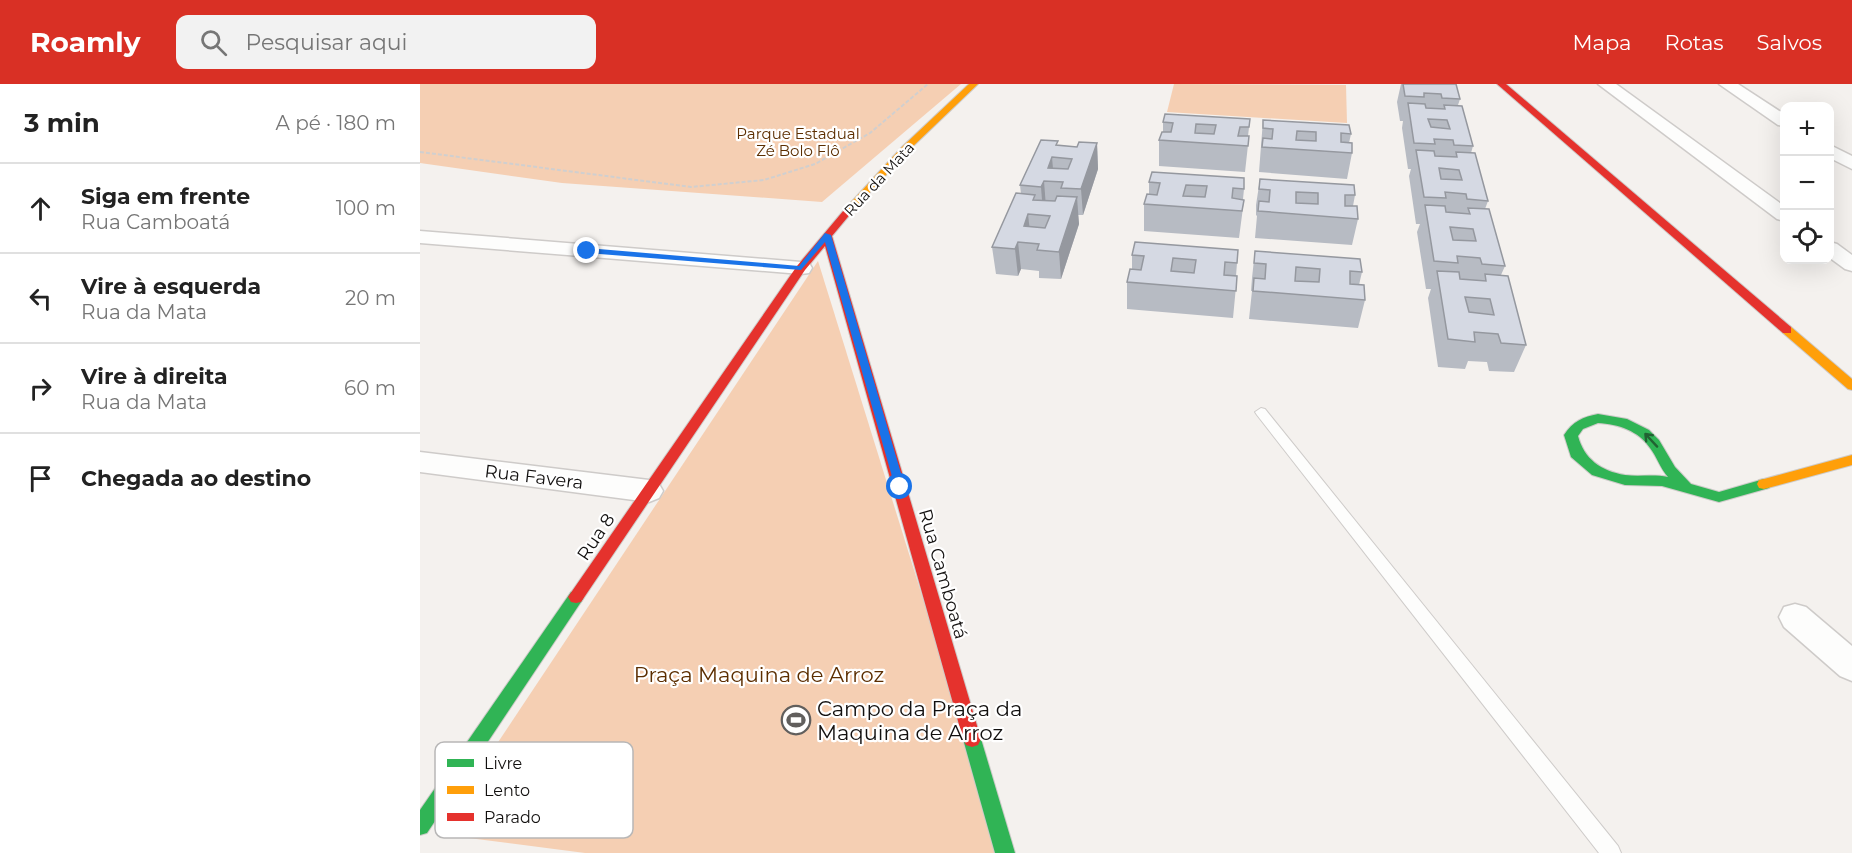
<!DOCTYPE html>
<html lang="pt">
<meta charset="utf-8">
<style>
:root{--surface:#fff;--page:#f2f2f2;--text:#222;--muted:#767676;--line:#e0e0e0;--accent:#d93025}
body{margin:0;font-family:Montserrat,sans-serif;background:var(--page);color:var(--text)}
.controls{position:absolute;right:18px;top:18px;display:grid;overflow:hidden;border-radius:12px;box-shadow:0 6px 24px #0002}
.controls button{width:54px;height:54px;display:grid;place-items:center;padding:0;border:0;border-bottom:2px solid var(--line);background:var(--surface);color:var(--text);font:30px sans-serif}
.stop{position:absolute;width:18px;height:18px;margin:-14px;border:4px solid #1a73e8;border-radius:50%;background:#fff}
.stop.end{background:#1a73e8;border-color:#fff;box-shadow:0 2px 6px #0008}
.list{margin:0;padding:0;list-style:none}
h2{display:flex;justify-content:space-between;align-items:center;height:78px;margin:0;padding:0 24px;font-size:26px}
h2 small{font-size:20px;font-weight:400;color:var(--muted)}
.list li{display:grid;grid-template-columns:39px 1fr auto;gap:18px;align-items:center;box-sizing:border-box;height:90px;padding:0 24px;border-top:2px solid var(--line)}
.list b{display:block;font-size:22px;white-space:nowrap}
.list p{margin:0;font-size:20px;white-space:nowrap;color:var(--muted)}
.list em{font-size:20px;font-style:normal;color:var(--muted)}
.icon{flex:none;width:33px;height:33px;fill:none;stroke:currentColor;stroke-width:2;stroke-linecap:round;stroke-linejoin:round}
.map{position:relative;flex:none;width:1432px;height:769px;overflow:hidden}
header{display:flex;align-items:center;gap:36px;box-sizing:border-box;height:84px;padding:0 30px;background:var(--accent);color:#fff}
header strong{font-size:28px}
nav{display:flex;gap:33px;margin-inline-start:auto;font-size:21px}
.search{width:420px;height:54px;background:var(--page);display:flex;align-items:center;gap:15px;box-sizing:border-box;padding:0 21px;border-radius:12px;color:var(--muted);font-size:22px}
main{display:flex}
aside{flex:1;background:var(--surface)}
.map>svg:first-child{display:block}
.green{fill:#f5cfb3}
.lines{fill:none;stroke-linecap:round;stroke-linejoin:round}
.lane-casing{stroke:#cecbc9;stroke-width:2}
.street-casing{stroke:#cecbc9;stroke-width:3}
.fast-casing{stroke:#cecbc9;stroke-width:2}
.slow-casing{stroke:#cecbc9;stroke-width:2}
.jam-casing{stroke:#cecbc9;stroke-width:2}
.path{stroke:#d0cfcf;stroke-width:2;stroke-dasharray:4 2;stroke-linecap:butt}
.lane{fill:#fdfdfc;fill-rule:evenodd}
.street{fill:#fdfdfc;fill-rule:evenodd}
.fast{fill:#30b455;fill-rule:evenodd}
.slow{fill:#ff9f0a;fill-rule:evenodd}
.jam{fill:#e5322d;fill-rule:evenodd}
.wall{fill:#b7bbc3}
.shaded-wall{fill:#95989f}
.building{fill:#d5d9e3;stroke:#95989f;stroke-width:1.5;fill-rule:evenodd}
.oneway{stroke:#216232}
.route{fill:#1a73e8}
.labels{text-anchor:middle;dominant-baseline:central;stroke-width:4.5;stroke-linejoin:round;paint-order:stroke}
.far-park-label{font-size:15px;fill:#5c2e00;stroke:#fff}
.far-street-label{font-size:15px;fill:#12100f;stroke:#fff}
.street-label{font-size:18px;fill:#12100f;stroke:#fff}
.near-park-label{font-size:21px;fill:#5c2e00;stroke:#fff}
.near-poi-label{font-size:21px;fill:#12100f;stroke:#fff;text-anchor:start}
.key{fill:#fff;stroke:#b8b7b7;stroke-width:1.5}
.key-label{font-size:16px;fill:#12100f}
</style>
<header>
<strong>Roamly</strong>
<div class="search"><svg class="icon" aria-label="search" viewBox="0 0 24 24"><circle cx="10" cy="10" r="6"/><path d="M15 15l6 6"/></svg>Pesquisar aqui</div>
<nav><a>Mapa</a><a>Rotas</a><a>Salvos</a></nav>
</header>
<main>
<aside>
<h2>3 min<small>A pé · 180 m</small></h2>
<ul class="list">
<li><svg class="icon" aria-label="ahead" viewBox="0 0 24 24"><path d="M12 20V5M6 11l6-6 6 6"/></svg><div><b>Siga em frente</b><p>Rua Camboatá</p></div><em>100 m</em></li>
<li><svg class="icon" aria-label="left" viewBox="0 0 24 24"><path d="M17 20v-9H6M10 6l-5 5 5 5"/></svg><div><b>Vire à esquerda</b><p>Rua da Mata</p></div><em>20 m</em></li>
<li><svg class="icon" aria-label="right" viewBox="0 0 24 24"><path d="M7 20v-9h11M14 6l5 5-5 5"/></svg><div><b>Vire à direita</b><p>Rua da Mata</p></div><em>60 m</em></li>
<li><svg class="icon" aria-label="arrive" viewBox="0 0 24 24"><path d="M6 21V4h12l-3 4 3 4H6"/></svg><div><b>Chegada ao destino</b></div></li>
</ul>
</aside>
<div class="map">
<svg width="1432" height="769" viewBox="0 0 1432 769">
<rect width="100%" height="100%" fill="#f4f1ee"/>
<g class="green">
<polygon points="0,0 541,0 402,118 142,99 0,79"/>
<polygon points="754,0 926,1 927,39 747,28"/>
<polygon points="398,177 582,769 165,769 17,750"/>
</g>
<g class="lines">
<g class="lane-casing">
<polygon id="lane" points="841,324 845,325 1198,762 1201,769 1179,769 837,331 835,328"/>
</g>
<g class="street-casing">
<g id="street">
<polygon points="1178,0 1196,0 1364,122 1364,137 1357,135"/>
<polygon points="1299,0 1318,0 1364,30 1364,42 1358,41"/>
<polygon points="1410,61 1432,72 1432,85 1410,74"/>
<polygon points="0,147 381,178 389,179 392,184 389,189 381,190 0,159"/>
<polygon points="1410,158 1417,160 1432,171 1432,187 1425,185 1410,174"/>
<polygon points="0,368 229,396 239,400 243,407 239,414 229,418 0,388"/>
<polygon points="1375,520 1386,523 1432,562 1432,597 1420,592 1364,543 1359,533 1364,523"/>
</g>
</g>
<g class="fast-casing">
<g id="fast">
<path d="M 1178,330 L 1207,335 L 1229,346 L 1239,356 L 1255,383 L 1271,400 L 1299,408 L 1344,395 L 1349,396 L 1351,400 L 1349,404 L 1299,418 L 1242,402 L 1205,401 L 1172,391 L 1151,373 L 1144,351 C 1153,337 1163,333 1178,330 ZM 1178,339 C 1198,340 1219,347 1230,364 C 1237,373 1240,384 1248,393 C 1234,390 1219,393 1205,391 C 1181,387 1164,375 1158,352 L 1163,345 Z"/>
<polygon points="156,507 161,508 164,513 161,518 7,749 0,751 0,726 151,508"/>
<polygon points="552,647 558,649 561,655 595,769 575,769 543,655 546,649"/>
</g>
</g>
<g class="slow-casing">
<g id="slow">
<polygon points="549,0 558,0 488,67 430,130 424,130 424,126 482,63"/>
<polygon points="1367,242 1371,243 1432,295 1432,306 1428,305 1363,249 1361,246"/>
<polygon points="1432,371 1432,381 1344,405 1339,404 1337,400 1339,396 1344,395"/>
</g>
</g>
<g class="jam-casing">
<g id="jam">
<polygon points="1077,0 1086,0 1371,243 1371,249 1363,249"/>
<polygon points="427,125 432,128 412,152 561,655 558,661 552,663 546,661 543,655 405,162 385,186 161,518 156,519 151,518 148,513 377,182 424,126"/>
</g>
</g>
<polyline class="path" points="0,68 271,103 344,96 395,80 450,49 508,0"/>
<use href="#lane" class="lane"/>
<use href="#street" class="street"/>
<use href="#fast" class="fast"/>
<use href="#slow" class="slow"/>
<use href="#jam" class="jam"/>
</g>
<g class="wall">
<polygon points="981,0 1036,0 1040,15 1038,21 1053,62 1051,69 1068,117 1065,125 1085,182 1081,191 1106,261 1094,288 1069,287 1067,278 1048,277 1045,285 1018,283 1008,214 1011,205 1006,205 997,148 1000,140 996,140 989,92 991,85 988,85 982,44 983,37 980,37 977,18"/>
<polygon points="830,35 828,52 829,52 825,88 739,82 739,56 743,48 743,38"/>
<polygon points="843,36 931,50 929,59 932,69 927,95 839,88"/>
<polygon points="677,59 678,85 663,131 658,131 659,140 641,195 619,194 619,187 601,185 598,192 576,190 572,163 601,110 600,101 638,61 657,63"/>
<polygon points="840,95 935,111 933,122 938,135 932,161 835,154 837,132 836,131 836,121"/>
<polygon points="729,98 824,105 823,115 824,116 819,154 724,147 724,120 729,110"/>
<polygon points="818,166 816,192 817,192 813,234 707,225 707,198 712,185 712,171"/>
<polygon points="835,167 942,188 939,201 945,216 938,244 829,235 832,207 831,207 832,194"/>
</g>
<g class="shaded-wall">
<polygon points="677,59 678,85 663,131 661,105"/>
<polygon points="632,73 634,97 628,84"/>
<polygon points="624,97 626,123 623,129 621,103"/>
<polygon points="657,113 659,140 641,195 639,168"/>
<polygon points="608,130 611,157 604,142"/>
<polygon points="598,158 601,185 598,192 595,165"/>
</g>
<g class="building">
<polygon points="983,0 1036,0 1040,15 1022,14 1021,10 1004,9 1004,13 985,12"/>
<path d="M 988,19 L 1005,20 L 1006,24 L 1025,25 L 1024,21 L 1042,22 L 1053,62 L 1034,61 L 1033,56 L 1014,55 L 1015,60 L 994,59 ZM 1008,35 L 1027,36 L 1030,45 L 1011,43 Z"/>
<path d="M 745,30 L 830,35 L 829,43 L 820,43 L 818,52 L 829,52 L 828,62 L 739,56 L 742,48 L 751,48 L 753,39 L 743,38 ZM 776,40 L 796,41 L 794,50 L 775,49 Z"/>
<path d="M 843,36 L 929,41 L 931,50 L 921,49 L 921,58 L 932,59 L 932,69 L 842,63 L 843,54 L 852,55 L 853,45 L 843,44 ZM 877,47 L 896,48 L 896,57 L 876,56 Z"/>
<path d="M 621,56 L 638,57 L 636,61 L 657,63 L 659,58 L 677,59 L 661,105 L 641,104 L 643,98 L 624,97 L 621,103 L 600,101 ZM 632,73 L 652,75 L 648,85 L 628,84 Z"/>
<path d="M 996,66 L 1014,67 L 1015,72 L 1037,73 L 1036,68 L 1055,69 L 1068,117 L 1047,115 L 1046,110 L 1025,108 L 1026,114 L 1004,113 ZM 1019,84 L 1039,86 L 1042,96 L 1021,95 Z"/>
<path d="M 732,88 L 824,94 L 824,105 L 813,104 L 812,114 L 824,116 L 822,127 L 724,120 L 727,110 L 737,111 L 740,99 L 729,98 ZM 766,101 L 787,102 L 785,113 L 763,112 Z"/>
<path d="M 840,95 L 934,101 L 935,111 L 925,111 L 925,122 L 937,122 L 938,135 L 838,127 L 839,117 L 849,118 L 850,106 L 839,105 ZM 876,108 L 898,109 L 898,120 L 876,119 Z"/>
<path d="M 596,109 L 615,111 L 613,116 L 635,117 L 637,112 L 657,113 L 639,168 L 617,166 L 619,160 L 598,158 L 595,165 L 572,163 ZM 608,130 L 630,132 L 625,144 L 604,142 Z"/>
<path d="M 1005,121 L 1025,122 L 1026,128 L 1050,130 L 1048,124 L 1069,125 L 1085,182 L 1062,180 L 1060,174 L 1037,172 L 1038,179 L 1014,177 ZM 1030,143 L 1053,145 L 1056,157 L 1033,156 Z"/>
<path d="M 715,158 L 818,166 L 817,179 L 805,178 L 804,191 L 817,192 L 816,207 L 707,198 L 710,185 L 721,186 L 724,172 L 712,171 ZM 753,174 L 776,176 L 774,189 L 751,187 Z"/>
<path d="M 835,167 L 940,175 L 942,188 L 930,187 L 930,200 L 944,201 L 945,216 L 833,207 L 834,194 L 845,195 L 846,180 L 834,179 ZM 876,183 L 900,185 L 899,198 L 875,197 Z"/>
<path d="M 1017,187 L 1039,188 L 1040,195 L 1066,197 L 1065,190 L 1088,192 L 1106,261 L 1081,259 L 1078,250 L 1054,248 L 1055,258 L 1028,255 ZM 1045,213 L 1070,215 L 1074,231 L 1049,228 Z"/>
</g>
<defs><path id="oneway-shaft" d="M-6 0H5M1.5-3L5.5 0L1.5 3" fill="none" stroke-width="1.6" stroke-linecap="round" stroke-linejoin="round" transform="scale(1.5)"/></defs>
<use class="oneway" href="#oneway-shaft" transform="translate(1231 356) rotate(-133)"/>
<polygon class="route" points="405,149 411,151 485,403 480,407 475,403 405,158 381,186 167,169 163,167 167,164 379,182"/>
<defs>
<g id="stadium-ring" transform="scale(1.5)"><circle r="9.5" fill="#fff" stroke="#615f5d" stroke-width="1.5"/><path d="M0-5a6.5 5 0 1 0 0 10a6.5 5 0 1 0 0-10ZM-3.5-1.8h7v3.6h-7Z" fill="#615f5d"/></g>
</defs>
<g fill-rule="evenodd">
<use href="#stadium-ring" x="376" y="636"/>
</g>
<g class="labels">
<g class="far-park-label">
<text x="378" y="49">Parque Estadual<tspan x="378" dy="17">Zé Bolo Flô</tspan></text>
</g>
<g class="far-street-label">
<text transform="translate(459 95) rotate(-47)">Rua da Mata</text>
</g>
<g class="street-label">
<text transform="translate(114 393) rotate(7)">Rua Favera</text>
<text transform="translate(176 453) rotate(-56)">Rua 8</text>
<text transform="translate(523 490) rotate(74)">Rua Camboatá</text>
</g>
<g class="near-park-label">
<text x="339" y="590">Praça Maquina de Arroz</text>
</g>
<g class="near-poi-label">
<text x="397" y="624">Campo da Praça da<tspan x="397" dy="24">Maquina de Arroz</tspan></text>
</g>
</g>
<rect x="15" y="658" width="198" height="96" rx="9" class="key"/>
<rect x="27" y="675" width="27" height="8" fill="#30b455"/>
<rect x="27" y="702" width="27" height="8" fill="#ff9f0a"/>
<rect x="27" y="729" width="27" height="8" fill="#e5322d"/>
<g class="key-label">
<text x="64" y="685">Livre</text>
<text x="64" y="712">Lento</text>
<text x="64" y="739">Parado</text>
</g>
</svg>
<div class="controls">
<button>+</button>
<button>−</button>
<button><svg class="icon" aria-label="locate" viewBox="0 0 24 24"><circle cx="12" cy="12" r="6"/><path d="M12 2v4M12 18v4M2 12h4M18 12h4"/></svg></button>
</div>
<div class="stop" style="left:480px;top:403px"></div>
<div class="stop end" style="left:167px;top:167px"></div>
</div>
</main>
